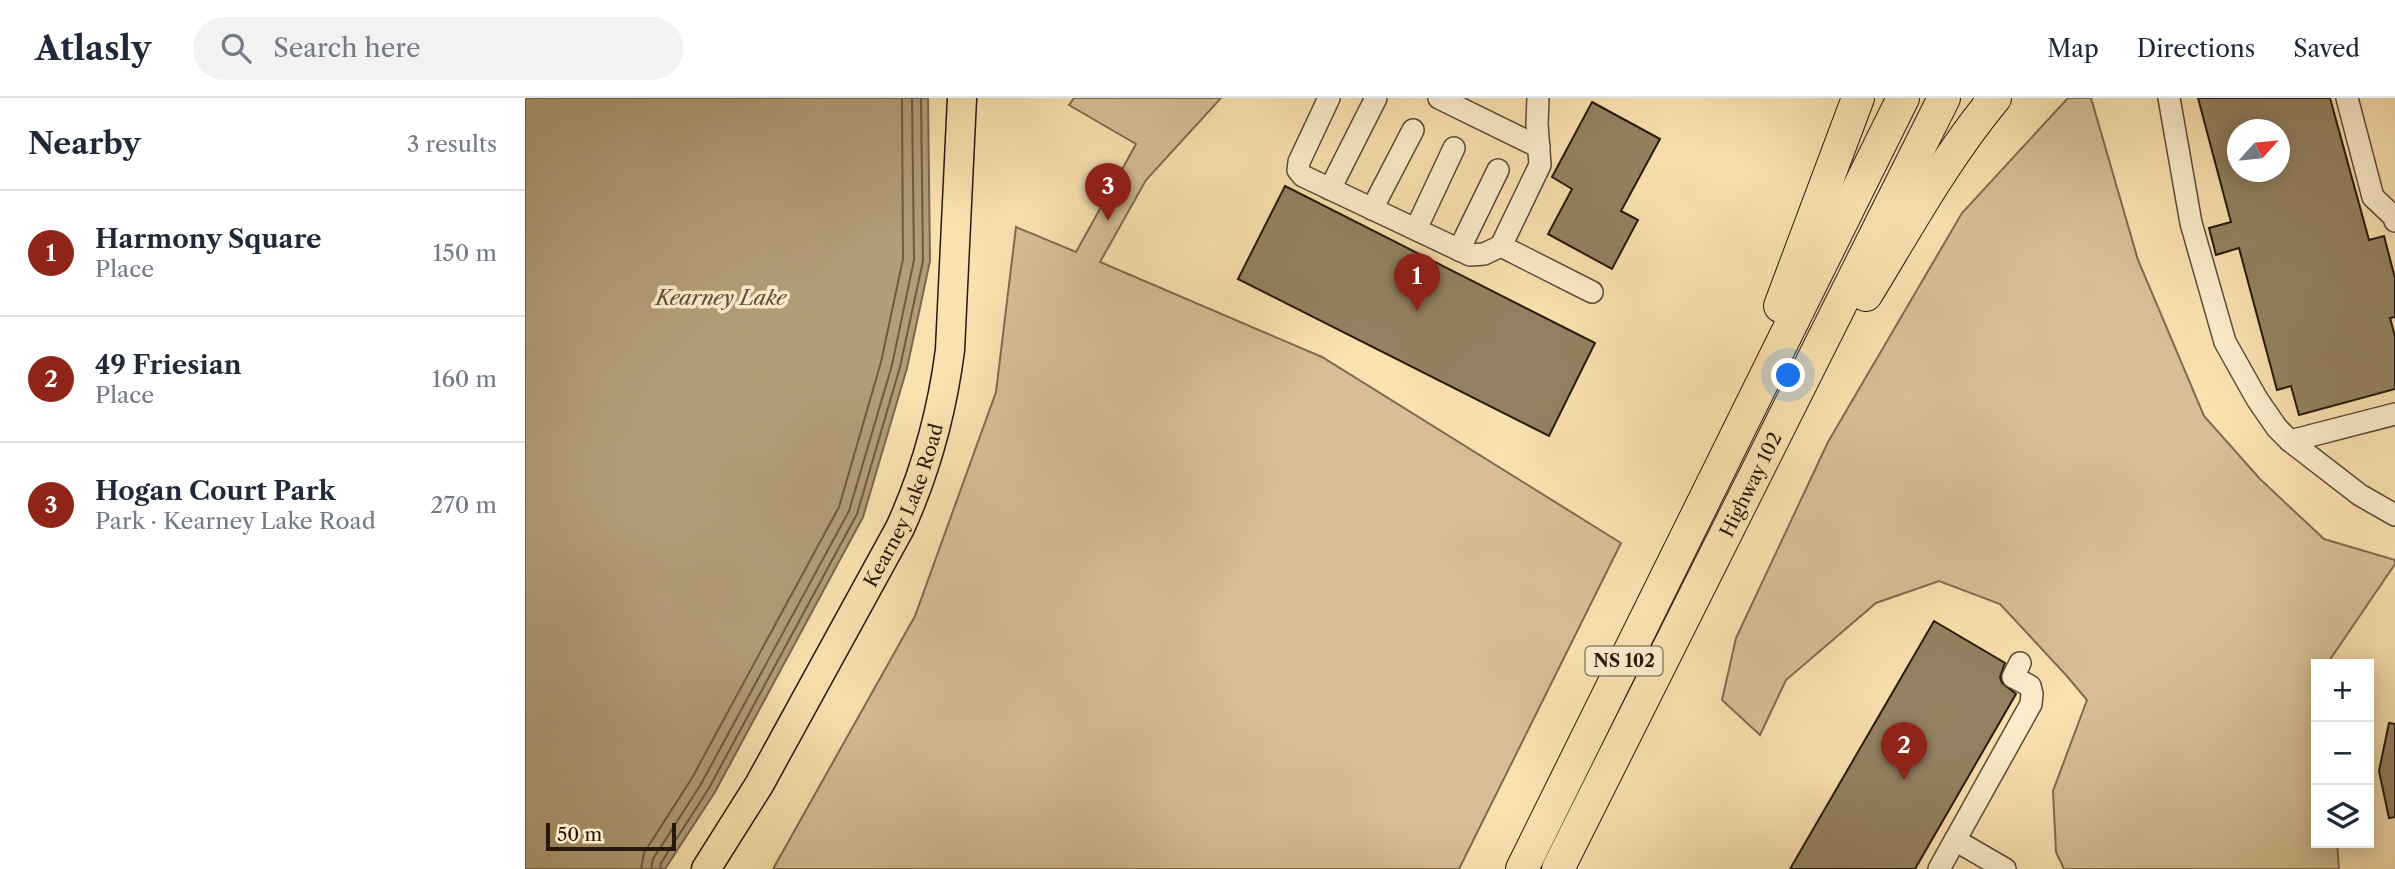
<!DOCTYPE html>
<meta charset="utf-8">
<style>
:root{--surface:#fff;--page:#f2f2f3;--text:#1f2937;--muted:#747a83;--line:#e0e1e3;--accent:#8f2418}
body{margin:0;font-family:"Libre Caslon Text",serif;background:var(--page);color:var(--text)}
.controls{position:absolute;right:21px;bottom:21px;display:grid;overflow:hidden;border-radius:0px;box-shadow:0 4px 18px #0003}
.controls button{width:63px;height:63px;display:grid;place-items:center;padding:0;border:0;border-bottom:2px solid var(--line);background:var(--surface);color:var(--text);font:35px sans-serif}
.compass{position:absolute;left:1702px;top:21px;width:63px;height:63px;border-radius:50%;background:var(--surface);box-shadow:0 4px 18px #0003;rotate:63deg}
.scale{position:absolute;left:21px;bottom:18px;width:130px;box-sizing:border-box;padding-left:7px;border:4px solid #26190c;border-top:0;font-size:19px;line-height:24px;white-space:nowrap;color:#26190c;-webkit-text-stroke:5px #fceccc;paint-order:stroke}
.you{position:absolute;left:1264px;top:278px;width:24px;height:24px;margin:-18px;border:5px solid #fff;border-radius:50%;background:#1a73e8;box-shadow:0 0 0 10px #1a73e833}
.badge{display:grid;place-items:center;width:46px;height:46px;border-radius:50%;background:var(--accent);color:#fff;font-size:23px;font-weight:700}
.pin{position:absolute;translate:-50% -58px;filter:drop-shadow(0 2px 4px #0008)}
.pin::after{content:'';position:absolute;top:37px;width:24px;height:21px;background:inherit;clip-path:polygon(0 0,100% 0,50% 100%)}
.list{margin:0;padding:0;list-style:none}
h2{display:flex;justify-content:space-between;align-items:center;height:91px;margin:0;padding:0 28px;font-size:30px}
h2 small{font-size:23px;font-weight:400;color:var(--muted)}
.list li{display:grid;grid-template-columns:46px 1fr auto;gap:21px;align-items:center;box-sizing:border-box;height:126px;padding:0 28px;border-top:2px solid var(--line)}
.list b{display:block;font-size:26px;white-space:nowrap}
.list p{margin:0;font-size:23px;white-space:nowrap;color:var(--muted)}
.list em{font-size:23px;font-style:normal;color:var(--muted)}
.icon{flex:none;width:38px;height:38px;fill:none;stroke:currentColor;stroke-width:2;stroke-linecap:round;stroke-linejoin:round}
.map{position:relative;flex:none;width:1870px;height:771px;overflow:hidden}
header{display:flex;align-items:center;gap:42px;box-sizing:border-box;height:98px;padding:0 35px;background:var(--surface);border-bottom:2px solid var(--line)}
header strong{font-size:33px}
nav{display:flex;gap:38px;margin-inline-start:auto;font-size:24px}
.search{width:490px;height:63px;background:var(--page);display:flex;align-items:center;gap:18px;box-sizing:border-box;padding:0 24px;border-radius:38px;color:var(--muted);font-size:26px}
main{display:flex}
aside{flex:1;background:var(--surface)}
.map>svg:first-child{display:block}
.green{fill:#d6bf94;stroke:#7e6c50;stroke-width:2}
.water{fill:#b29d78;stroke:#7a684d;stroke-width:2}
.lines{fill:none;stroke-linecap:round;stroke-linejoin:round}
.shore{stroke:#6c5b42;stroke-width:2}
.building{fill:#948161;stroke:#26190c;stroke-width:2;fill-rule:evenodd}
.minor-casing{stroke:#5b4b35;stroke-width:24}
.major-casing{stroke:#26190c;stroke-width:31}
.highway-casing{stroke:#26190c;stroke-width:34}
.minor{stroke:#fceccc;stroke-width:21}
.major{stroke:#fae1b0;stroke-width:28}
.highway{stroke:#fae1b0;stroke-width:32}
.labels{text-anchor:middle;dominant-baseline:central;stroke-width:7;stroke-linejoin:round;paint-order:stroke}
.shield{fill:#fceccc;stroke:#665846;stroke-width:2}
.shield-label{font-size:18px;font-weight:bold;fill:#26190c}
.street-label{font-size:19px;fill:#26190c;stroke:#fceccc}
.water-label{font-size:21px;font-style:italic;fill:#5e4e37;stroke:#fceccc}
</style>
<header>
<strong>Atlasly</strong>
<div class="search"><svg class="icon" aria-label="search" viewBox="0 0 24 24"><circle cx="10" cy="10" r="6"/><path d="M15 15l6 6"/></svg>Search here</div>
<nav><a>Map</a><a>Directions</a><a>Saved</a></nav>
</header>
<main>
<aside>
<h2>Nearby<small>3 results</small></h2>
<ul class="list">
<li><span class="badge">1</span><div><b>Harmony Square</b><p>Place</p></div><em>150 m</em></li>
<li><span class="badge">2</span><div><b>49 Friesian</b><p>Place</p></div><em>160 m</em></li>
<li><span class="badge">3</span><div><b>Hogan Court Park</b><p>Park · Kearney Lake Road</p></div><em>270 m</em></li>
</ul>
</aside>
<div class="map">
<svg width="1870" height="771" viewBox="0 0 1870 771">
<rect width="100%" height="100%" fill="#fae1b0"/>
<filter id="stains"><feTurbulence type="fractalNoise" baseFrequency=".00286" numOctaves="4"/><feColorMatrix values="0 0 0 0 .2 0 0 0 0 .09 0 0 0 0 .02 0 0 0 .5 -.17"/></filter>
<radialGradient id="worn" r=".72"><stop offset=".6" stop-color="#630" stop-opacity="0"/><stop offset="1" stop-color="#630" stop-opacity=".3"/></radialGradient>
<g class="green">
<polygon points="549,0 696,0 621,82 575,164 797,259 1096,445 934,771 248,771 390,518 471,294 491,129 551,154 611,46 544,7"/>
<polygon points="1543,0 1566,0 1613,162 1679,318 1735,381 1799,441 1870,462 1870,466 1802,566 1791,566 1791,745 1812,745 1814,771 1539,771 1531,754 1528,693 1562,602 1541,577 1475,506 1414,483 1351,505 1261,582 1235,637 1197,602 1211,540 1303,344 1437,115"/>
</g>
<polygon class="water" points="0,0 403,0 405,163 382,270 338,419 190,694 140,771 0,771"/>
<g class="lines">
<g class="shore">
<polyline points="116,771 119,755 167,680 314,409 356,264 378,161 377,0"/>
<polyline points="126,771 128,761 176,686 324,413 367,267 389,162 387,0"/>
<polyline points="135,771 136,765 184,690 332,416 375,269 398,163 396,0"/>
</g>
</g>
<g class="building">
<path d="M 1673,0 L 1805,0 L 1844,142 L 1859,138 L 1870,180 L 1870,219 L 1865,220 L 1870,238 L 1870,291 L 1774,317 L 1766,288 L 1752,292 L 1714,150 L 1691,157 L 1684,130 L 1706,124 ZM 1712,32 L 1754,32 L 1754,74 L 1712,74 Z"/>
<polygon points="1067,4 1135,41 1096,113 1113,122 1087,171 1023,136 1047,91 1027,79"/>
<polygon points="760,88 1070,245 1024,338 713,181"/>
<polygon points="1409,523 1480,565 1475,579 1477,585 1491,596 1390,771 1265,771"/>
<polygon points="1864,625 1870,626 1870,719 1864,720 1854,673"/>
</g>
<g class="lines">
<g class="minor-casing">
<g id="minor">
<polyline points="804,0 774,64 773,72 778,78 945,157 959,156 976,148 1015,67 1012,26 1013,0"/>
<polyline points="914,0 1014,49"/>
<polyline points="1644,0 1666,125 1700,244 1732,301 1752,330 1765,343 1835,397 1870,417"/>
<polyline points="1822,0 1848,99 1869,119 1870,123"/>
<polyline points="805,91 851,0"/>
<polyline points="847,111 888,32"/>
<polyline points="891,131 929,50"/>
<polyline points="976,148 1067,194"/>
<polyline points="934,152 973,72"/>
<polyline points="1765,343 1870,316"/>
<polyline points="1430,742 1480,771"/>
<polyline points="1414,771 1506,606 1507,596 1505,588 1488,579 1495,565"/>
</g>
</g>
<g class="major-casing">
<g id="major">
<path id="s1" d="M 181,771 L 234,687 L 375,430 C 401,373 417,314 425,252 L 437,0"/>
</g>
</g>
<g class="highway-casing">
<g id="highway">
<path d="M 1341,197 C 1382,130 1420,60 1470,0"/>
<polyline points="1255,208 1333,0"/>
<polyline points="997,771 1378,0"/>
<path id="s2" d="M 1033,771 L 1419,0"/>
</g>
</g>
<use href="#minor" class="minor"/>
<use href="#major" class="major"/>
<use href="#highway" class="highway"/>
</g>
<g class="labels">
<rect class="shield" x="1060.5" y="548.5" width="77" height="29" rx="5"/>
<g class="shield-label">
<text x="1099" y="563">NS 102</text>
</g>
<g class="street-label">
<text stroke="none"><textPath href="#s2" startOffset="430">Highway 102</textPath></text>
<text stroke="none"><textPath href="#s1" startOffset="415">Kearney Lake Road</textPath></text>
</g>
<g class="water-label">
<text x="196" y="199">Kearney Lake</text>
</g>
</g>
<rect width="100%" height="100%" filter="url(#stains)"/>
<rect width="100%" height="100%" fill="url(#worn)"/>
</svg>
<div class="controls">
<button>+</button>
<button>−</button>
<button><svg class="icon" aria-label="layers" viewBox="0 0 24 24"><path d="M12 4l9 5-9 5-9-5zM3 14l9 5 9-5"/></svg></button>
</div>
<svg class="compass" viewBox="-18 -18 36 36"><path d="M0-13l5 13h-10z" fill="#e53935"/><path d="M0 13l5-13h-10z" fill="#747a83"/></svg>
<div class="scale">50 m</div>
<div class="you"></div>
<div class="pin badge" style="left:892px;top:213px">1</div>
<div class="pin badge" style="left:1379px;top:682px">2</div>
<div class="pin badge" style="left:583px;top:123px">3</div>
</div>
</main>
